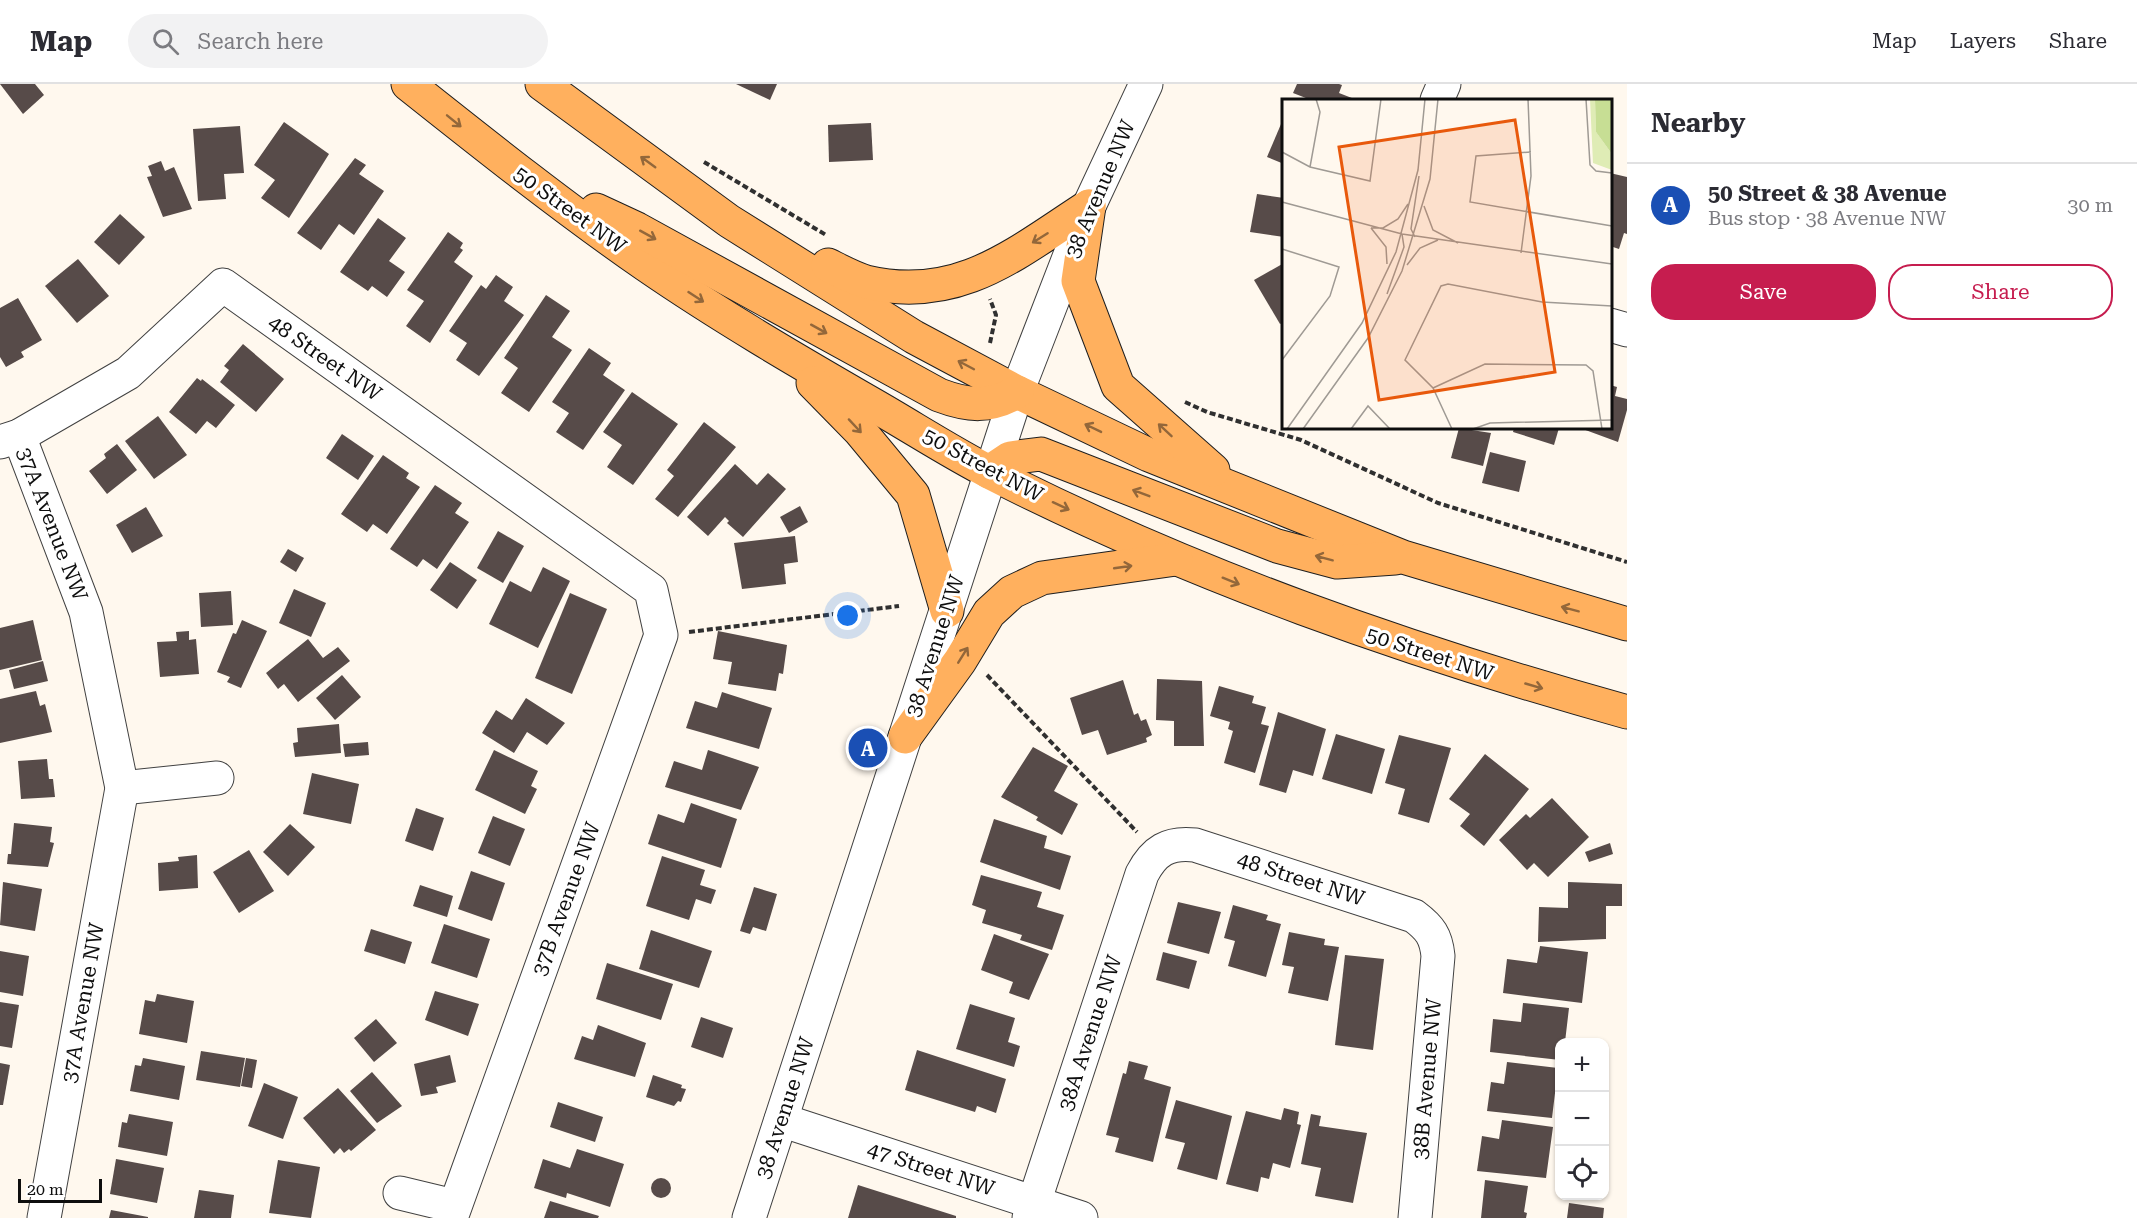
<!DOCTYPE html>
<meta charset="utf-8">
<style>
:root{--surface:#fff;--page:#f2f2f3;--text:#2b2b33;--muted:#7c7c81;--line:#e1e1e2;--accent:#c61d4f}
body{margin:0;font-family:"Roboto Serif",serif;background:var(--page);color:var(--text)}
.controls{position:absolute;right:18px;bottom:18px;display:grid;overflow:hidden;border-radius:12px;box-shadow:0 2px 4px #0004}
.controls button{width:54px;height:54px;display:grid;place-items:center;padding:0;border:0;border-bottom:2px solid var(--line);background:var(--surface);color:var(--text);font:30px sans-serif}
.scale{position:absolute;left:18px;bottom:15px;width:84px;box-sizing:border-box;padding-left:6px;border:3px solid #0e0e0e;border-top:0;font-size:16px;line-height:21px;white-space:nowrap;color:#0e0e0e;-webkit-text-stroke:4px #fff;paint-order:stroke}
.you{position:absolute;left:848px;top:532px;width:21px;height:21px;margin:-15px;border:4px solid #fff;border-radius:50%;background:#1a73e8;box-shadow:0 0 0 9px #1a73e833}
.badge{display:grid;place-items:center;width:39px;height:39px;border-radius:50%;background:var(--accent);color:#fff;font-size:20px;font-weight:700}
.pin{position:absolute;translate:-50% -50%;border:3px solid #fff;box-shadow:0 2px 6px #0006}
.list{margin:0;padding:0;list-style:none}
h2{display:flex;justify-content:space-between;align-items:center;height:78px;margin:0;padding:0 24px;font-size:26px}
h2 small{font-size:20px;font-weight:400;color:var(--muted)}
.list li{display:grid;grid-template-columns:39px 1fr auto;gap:18px;align-items:center;box-sizing:border-box;height:84px;padding:0 24px;border-top:2px solid var(--line)}
.list b{display:block;font-size:22px;white-space:nowrap}
.list p{margin:0;font-size:20px;white-space:nowrap;color:var(--muted)}
.list em{font-size:20px;font-style:normal;color:var(--muted)}
.actions{display:flex;gap:12px;padding:18px 24px}
.actions a{flex:1;padding:14px 0;border:2px solid var(--accent);border-radius:24px;text-align:center;font-size:21px;color:var(--accent)}
.actions .main{background:var(--accent);color:#fff}
.icon{flex:none;width:33px;height:33px;fill:none;stroke:currentColor;stroke-width:2;stroke-linecap:round;stroke-linejoin:round}
.map{position:relative;flex:none;width:1627px;height:1134px;overflow:hidden}
header{display:flex;align-items:center;gap:36px;box-sizing:border-box;height:84px;padding:0 30px;background:var(--surface);border-bottom:2px solid var(--line)}
header strong{font-size:28px}
nav{display:flex;gap:33px;margin-inline-start:auto;font-size:21px}
.search{width:420px;height:54px;background:var(--page);display:flex;align-items:center;gap:15px;box-sizing:border-box;padding:0 21px;border-radius:33px;color:var(--muted);font-size:22px}
main{display:flex}
aside{flex:1;background:var(--surface)}
.map>svg:first-child{display:block}
.building{fill:#574b49}
.lines{fill:none;stroke-linecap:round;stroke-linejoin:round}
.minor-casing{stroke:#414141;stroke-width:35}
.major-casing{stroke:#1f1f1f;stroke-width:35}
.path{stroke:#303030;stroke-width:4;stroke-dasharray:6 3;stroke-linecap:butt}
.minor{stroke:#fff;stroke-width:33}
.major{stroke:#ffb05e;stroke-width:33}
.oneway{stroke:#93673a}
.labels{text-anchor:middle;dominant-baseline:central;stroke-width:6;stroke-linejoin:round;paint-order:stroke}
.street-label{font-size:21px;fill:#0e0e0e;stroke:#fff}
.inset-road{fill:none;stroke:#9f9a94;stroke-width:1.5}
.view{fill:#e8590c;fill-opacity:0.15;stroke:#e8590c;stroke-width:3}
.inset-edge{fill:none;stroke:#0e0e0e;stroke-width:3}
</style>
<header>
<strong>Map</strong>
<div class="search"><svg class="icon" aria-label="search" viewBox="0 0 24 24"><circle cx="10" cy="10" r="6"/><path d="M15 15l6 6"/></svg>Search here</div>
<nav><a>Map</a><a>Layers</a><a>Share</a></nav>
</header>
<main>
<div class="map">
<svg width="1627" height="1134" viewBox="0 0 1627 1134">
<rect width="100%" height="100%" fill="#fff8ee"/>
<g class="building">
<polygon points="0,0 35,0 44,11 23,30"/>
<polygon points="736,0 777,0 770,16"/>
<polygon points="1297,0 1339,0 1342,1 1339,9 1357,16 1311,16 1293,9"/>
<polygon points="1284,33 1284,80 1267,73"/>
<polygon points="284,38 329,70 289,134 261,114 275,96 254,81"/>
<polygon points="871,39 873,76 829,78 828,41"/>
<polygon points="240,42 244,89 224,90 226,115 198,117 193,45"/>
<polygon points="355,74 366,81 359,90 384,107 354,151 339,140 321,166 297,149"/>
<polygon points="161,77 165,87 174,83 192,125 163,133 147,93 152,92 148,82"/>
<polygon points="1610,89 1627,93 1627,150 1624,149 1619,165 1610,162"/>
<polygon points="1257,110 1284,114 1284,153 1250,148"/>
<polygon points="120,130 145,153 119,181 94,158"/>
<polygon points="378,134 406,154 389,177 405,188 387,213 372,202 368,207 340,188"/>
<polygon points="448,148 463,159 460,164 463,166 454,178 473,192 430,259 406,242 424,217 407,206"/>
<polygon points="78,175 109,212 77,239 45,202"/>
<polygon points="1284,179 1284,238 1280,240 1254,196"/>
<polygon points="496,191 513,203 504,217 524,231 479,292 456,276 467,259 449,247 481,201 486,205"/>
<polygon points="546,211 570,227 552,253 572,266 529,328 501,309 518,284 504,274"/>
<polygon points="18,214 42,256 21,268 24,273 6,283 0,273 0,224"/>
<polygon points="243,260 284,295 256,328 220,298 229,286 224,282"/>
<polygon points="589,264 611,279 603,291 625,306 583,366 556,348 569,329 552,318"/>
<polygon points="197,294 201,297 202,295 235,321 216,344 207,337 196,350 169,328"/>
<polygon points="1610,301 1617,303 1615,312 1627,315 1627,326 1618,358 1580,344 1610,344"/>
<polygon points="632,308 678,340 633,401 607,383 622,361 603,348"/>
<polygon points="158,332 187,371 154,395 125,357"/>
<polygon points="704,338 736,363 678,433 655,415 674,392 667,386"/>
<polygon points="1459,344 1491,349 1483,382 1451,374"/>
<polygon points="1514,344 1559,344 1554,361 1513,348"/>
<polygon points="342,350 374,372 358,396 326,374"/>
<polygon points="117,360 137,386 107,410 89,387 106,374 104,370"/>
<polygon points="1490,368 1526,377 1519,408 1482,399"/>
<polygon points="383,371 409,389 406,394 420,403 387,450 373,440 367,448 341,430"/>
<polygon points="735,380 757,401 768,389 786,405 743,453 727,439 729,437 725,433 708,452 687,433"/>
<polygon points="435,401 462,419 455,429 469,438 437,485 423,475 417,483 390,465"/>
<polygon points="800,422 808,438 789,449 780,433"/>
<polygon points="146,423 163,452 132,469 116,441"/>
<polygon points="498,447 524,462 503,499 477,484"/>
<polygon points="795,452 798,478 784,480 786,500 742,505 734,459"/>
<polygon points="288,465 304,474 296,488 280,478"/>
<polygon points="450,478 477,496 457,525 430,506"/>
<polygon points="543,483 570,497 538,564 489,540 510,497 531,508"/>
<polygon points="294,505 326,519 311,553 279,539"/>
<polygon points="231,507 233,541 201,543 199,509"/>
<polygon points="570,509 607,525 572,610 535,594"/>
<polygon points="33,536 42,576 0,586 0,544"/>
<polygon points="242,536 267,547 241,604 227,598 230,593 217,588 233,549 236,550"/>
<polygon points="189,547 189,556 196,555 199,590 160,593 157,558 177,557 176,548"/>
<polygon points="718,547 787,561 783,590 779,589 776,607 728,600 732,578 713,575"/>
<polygon points="308,555 323,574 338,563 350,577 298,618 284,600 278,605 266,589"/>
<polygon points="43,577 48,597 14,605 9,586"/>
<polygon points="342,591 361,613 335,636 316,614"/>
<polygon points="1157,595 1202,597 1204,662 1174,662 1174,637 1156,636"/>
<polygon points="1123,596 1134,631 1138,629 1141,637 1146,635 1152,651 1146,654 1147,658 1107,671 1098,646 1082,651 1070,614"/>
<polygon points="1219,602 1254,612 1252,619 1266,623 1261,640 1269,642 1255,689 1224,679 1233,647 1228,645 1230,638 1210,632"/>
<polygon points="36,607 40,622 45,620 52,648 0,659 0,615"/>
<polygon points="722,608 772,624 759,665 686,644 695,617 717,624"/>
<polygon points="526,614 565,639 547,661 527,648 514,669 482,649 496,626 512,636"/>
<polygon points="1278,628 1326,645 1313,692 1293,686 1286,709 1259,701"/>
<polygon points="339,640 341,669 295,673 293,659 298,658 297,644"/>
<polygon points="1336,650 1385,665 1372,710 1322,695"/>
<polygon points="1399,651 1451,664 1429,739 1398,730 1405,705 1385,699"/>
<polygon points="368,658 369,671 345,673 343,660"/>
<polygon points="1033,663 1068,682 1054,707 1078,720 1062,751 1036,736 1038,733 1001,713"/>
<polygon points="494,666 538,687 531,702 537,705 525,730 475,706"/>
<polygon points="708,666 759,683 741,726 665,703 674,677 702,686"/>
<polygon points="1485,670 1529,705 1484,762 1460,742 1470,730 1449,715"/>
<polygon points="47,675 49,695 53,695 55,713 21,715 18,677"/>
<polygon points="312,689 359,700 351,740 303,730"/>
<polygon points="1552,714 1589,753 1548,793 1534,779 1527,786 1499,756 1526,730 1530,734"/>
<polygon points="691,719 737,735 721,784 648,760 658,730 684,739"/>
<polygon points="416,724 444,734 433,767 405,757"/>
<polygon points="493,732 525,745 510,782 478,769"/>
<polygon points="994,735 1047,752 1044,764 1071,772 1060,806 980,778"/>
<polygon points="14,739 52,743 50,758 54,759 48,783 7,780 8,770 11,770"/>
<polygon points="290,740 315,763 288,792 263,768"/>
<polygon points="1610,759 1613,770 1589,778 1585,768"/>
<polygon points="249,766 274,807 239,829 213,788"/>
<polygon points="197,771 198,804 159,807 158,779 179,777 178,773"/>
<polygon points="662,772 705,786 700,801 716,806 711,820 696,815 689,836 646,822"/>
<polygon points="471,787 505,799 492,837 458,825"/>
<polygon points="981,791 1042,808 1037,823 1064,831 1052,866 1020,856 1022,851 982,839 986,826 972,821"/>
<polygon points="3,798 42,805 35,847 0,841"/>
<polygon points="1568,798 1622,800 1622,822 1606,822 1606,855 1538,858 1539,823 1568,824"/>
<polygon points="420,801 453,812 447,833 413,822"/>
<polygon points="754,803 777,810 766,847 753,843 750,850 740,847"/>
<polygon points="1178,818 1221,828 1209,870 1167,859"/>
<polygon points="1233,821 1268,831 1266,836 1281,840 1266,893 1228,882 1235,857 1224,854"/>
<polygon points="444,840 490,855 477,894 431,879"/>
<polygon points="371,845 412,858 405,880 364,867"/>
<polygon points="651,846 712,867 699,904 639,885"/>
<polygon points="1289,848 1325,855 1324,861 1339,863 1328,917 1288,909 1294,883 1282,881"/>
<polygon points="994,850 1049,870 1029,916 1009,909 1013,898 981,886"/>
<polygon points="1540,862 1588,868 1582,919 1503,909 1507,875 1537,879"/>
<polygon points="0,867 29,872 23,912 0,908"/>
<polygon points="1163,868 1197,877 1189,905 1156,896"/>
<polygon points="1345,871 1384,875 1373,966 1335,961"/>
<polygon points="607,879 673,900 661,936 596,915"/>
<polygon points="435,907 479,920 468,952 425,936"/>
<polygon points="157,910 194,917 187,959 139,950 145,916 155,918"/>
<polygon points="0,918 19,921 12,964 0,962"/>
<polygon points="1523,919 1569,924 1565,958 1560,958 1560,976 1490,968 1493,935 1521,938"/>
<polygon points="970,920 1015,934 1008,958 1020,962 1014,983 956,965"/>
<polygon points="701,933 733,944 723,974 691,963"/>
<polygon points="376,935 397,959 374,978 354,954"/>
<polygon points="598,941 646,959 635,993 574,975 582,952 593,956"/>
<polygon points="917,966 1006,995 996,1029 977,1022 975,1028 905,1006"/>
<polygon points="201,967 245,974 240,1003 196,996"/>
<polygon points="450,971 456,998 436,1003 438,1009 421,1012 414,980"/>
<polygon points="143,974 185,982 179,1016 130,1007 135,981 141,982"/>
<polygon points="246,974 257,976 252,1004 241,1002"/>
<polygon points="1129,977 1148,982 1144,995 1171,1003 1153,1078 1115,1068 1119,1054 1106,1051 1123,989 1126,990"/>
<polygon points="1507,978 1558,984 1552,1034 1487,1027 1491,998 1504,1000"/>
<polygon points="0,979 10,981 3,1021 0,1021"/>
<polygon points="372,988 402,1022 377,1039 350,1007"/>
<polygon points="653,991 682,1001 681,1004 686,1005 681,1018 678,1017 674,1022 646,1013"/>
<polygon points="264,999 298,1013 283,1055 248,1042"/>
<polygon points="338,1004 376,1046 351,1067 349,1065 344,1069 340,1064 334,1070 303,1034"/>
<polygon points="1176,1016 1232,1032 1217,1096 1177,1085 1185,1059 1165,1054"/>
<polygon points="558,1018 603,1033 595,1058 550,1043"/>
<polygon points="1284,1024 1299,1028 1297,1040 1301,1041 1290,1084 1273,1079 1269,1095 1261,1093 1258,1108 1226,1100 1246,1027 1281,1036"/>
<polygon points="129,1030 173,1038 167,1072 118,1063 122,1038 127,1039"/>
<polygon points="1311,1030 1321,1032 1319,1042 1367,1049 1353,1119 1315,1112 1321,1084 1301,1080"/>
<polygon points="1502,1036 1553,1043 1546,1094 1477,1087 1482,1052 1499,1055"/>
<polygon points="577,1065 624,1080 610,1123 567,1109 566,1114 534,1104 543,1075 570,1084"/>
<polygon points="116,1075 164,1084 157,1119 110,1110"/>
<polygon points="278,1076 320,1083 311,1134 269,1129"/>
<circle cx="661" cy="1104" r="10"/>
<polygon points="1485,1096 1528,1102 1524,1128 1527,1129 1526,1134 1481,1134"/>
<polygon points="858,1101 956,1132 956,1134 848,1134"/>
<polygon points="199,1106 234,1111 231,1134 194,1134"/>
<polygon points="550,1117 599,1132 598,1134 544,1134"/>
<polygon points="1569,1119 1604,1124 1603,1134 1567,1134"/>
<polygon points="111,1126 148,1133 148,1134 109,1134"/>
</g>
<g class="lines">
<g class="minor-casing">
<g id="minor">
<polyline points="1437,16 1444,0"/>
<polyline points="1610,241 1627,246"/>
<polyline points="19,352 86,528 122,704 44,1134"/>
<polyline points="0,358 19,352 128,289 223,201 651,506 661,551 451,1134"/>
<polyline points="122,704 217,694"/>
<polyline points="781,1036 1081,1134"/>
<polyline points="400,1109 454,1122"/>
<polyline points="749,1134 1017,308 1089,122 1146,0"/>
<path d="M 1029,1134 L 1142,790 C 1154,767 1168,758 1195,761 L 1414,832 C 1430,844 1436,852 1438,872 L 1415,1134"/>
</g>
</g>
<g class="major-casing">
<g id="major">
<path d="M 408,0 C 486,62 564,124 646,181 C 720,232 799,278 877,323 C 915,345 952,369 991,389 C 1194,492 1408,567 1627,628"/>
<polyline points="542,0 729,137 914,253 1017,308 1149,371 1403,473 1627,540"/>
<polyline points="1089,122 1078,197 1118,302 1213,386"/>
<path d="M 596,126 L 637,145 L 939,311 C 968,322 990,324 1017,308"/>
<path d="M 828,181 C 840,187 853,194 866,198 C 959,220 1016,169 1089,122"/>
<polyline points="813,299 860,347 913,411 947,527"/>
<polyline points="989,388 1010,374 1041,370 1277,462 1337,478 1395,474"/>
<polyline points="905,653 960,577 989,529 1012,508 1042,494 1176,475"/>
</g>
</g>
<g class="path">
<polyline points="704,78 826,151"/>
<polyline points="990,259 996,231 990,215"/>
<polyline points="1185,318 1207,328 1301,356 1438,419 1627,478"/>
<polyline points="689,548 899,522"/>
<polyline points="987,591 1137,748"/>
</g>
<use href="#minor" class="minor"/>
<use href="#major" class="major"/>
</g>
<defs><path id="oneway-shaft" d="M-6 0H5M1.5-3L5.5 0L1.5 3" fill="none" stroke-width="1.6" stroke-linecap="round" stroke-linejoin="round" transform="scale(1.5)"/></defs>
<g class="oneway">
<use href="#oneway-shaft" transform="translate(454 37) rotate(39)"/>
<use href="#oneway-shaft" transform="translate(648 78) rotate(-144)"/>
<use href="#oneway-shaft" transform="translate(648 151) rotate(29)"/>
<use href="#oneway-shaft" transform="translate(1040 154) rotate(148)"/>
<use href="#oneway-shaft" transform="translate(696 213) rotate(33)"/>
<use href="#oneway-shaft" transform="translate(819 245) rotate(29)"/>
<use href="#oneway-shaft" transform="translate(966 281) rotate(-152)"/>
<use href="#oneway-shaft" transform="translate(855 342) rotate(47)"/>
<use href="#oneway-shaft" transform="translate(1093 344) rotate(-154)"/>
<use href="#oneway-shaft" transform="translate(1165 346) rotate(-137)"/>
<use href="#oneway-shaft" transform="translate(1141 409) rotate(-159)"/>
<use href="#oneway-shaft" transform="translate(1061 422) rotate(25)"/>
<use href="#oneway-shaft" transform="translate(1324 474) rotate(-165)"/>
<use href="#oneway-shaft" transform="translate(1123 483) rotate(-8)"/>
<use href="#oneway-shaft" transform="translate(1231 497) rotate(22)"/>
<use href="#oneway-shaft" transform="translate(1570 525) rotate(-165)"/>
<use href="#oneway-shaft" transform="translate(963 571) rotate(-58)"/>
<use href="#oneway-shaft" transform="translate(1534 602) rotate(16)"/>
</g>
<g class="labels">
<g class="street-label">
<text transform="translate(1100 105) rotate(-67)">38 Avenue NW</text>
<text transform="translate(570 126) rotate(36)">50 Street NW</text>
<text transform="translate(325 274) rotate(35)">48 Street NW</text>
<text transform="translate(983 381) rotate(28)">50 Street NW</text>
<text transform="translate(52 440) rotate(69)">37A Avenue NW</text>
<text transform="translate(935 562) rotate(-72)">38 Avenue NW</text>
<text transform="translate(1430 570) rotate(18)">50 Street NW</text>
<text transform="translate(1301 795) rotate(18)">48 Street NW</text>
<text transform="translate(566 815) rotate(-70)">37B Avenue NW</text>
<text transform="translate(83 919) rotate(-80)">37A Avenue NW</text>
<text transform="translate(1090 949) rotate(-72)">38A Avenue NW</text>
<text transform="translate(1427 995) rotate(-85)">38B Avenue NW</text>
<text transform="translate(785 1024) rotate(-72)">38 Avenue NW</text>
<text transform="translate(931 1085) rotate(18)">47 Street NW</text>
</g>
</g>
<g transform="translate(1282 15)">
<rect width="330" height="330" fill="#fff8ee"/>
<path d="M 308,0 L 313,0 L 314,33 L 330,55 L 330,71 L 311,64 Z" fill="#dfecb5"/>
<path d="M 313,0 L 330,0 L 330,55 L 314,33 Z" fill="#c7de94"/>
<path class="inset-road" d="M 304,0 L 308,66 L 314,72 L 330,74M 0,53 L 28,68 L 88,82 L 99,0M 249,53 L 194,57 L 188,103 L 330,127M 28,68 L 38,13 L 34,0M 0,103 L 120,135 L 330,165M 142,107 L 151,131 L 176,144M 89,129 L 104,148 L 105,165M 89,129 L 101,129 L 116,120 L 126,105M 133,138 L 129,130 L 137,77M 0,150 L 57,168 L 48,197 L 0,261M 239,154 L 249,77 L 246,0M 125,166 L 138,149 L 156,141M 105,195 L 122,148 L 120,135M 151,289 L 203,265 L 304,266 L 311,272 L 320,330M 5,330 L 80,224 L 114,153 L 136,71 L 143,0M 21,330 L 86,239 L 120,172 L 148,80 L 156,0M 69,330 L 86,307 L 108,330M 170,330 L 151,289 L 123,261 L 159,187 L 166,185 L 260,203 L 330,207M 191,330 L 208,324 L 330,321"/>
<path class="view" d="M 233,21 L 273,273 L 97,301 L 57,48 Z"/>
<rect width="330" height="330" class="inset-edge"/>
</g>
</svg>
<div class="controls">
<button>+</button>
<button>−</button>
<button><svg class="icon" aria-label="locate" viewBox="0 0 24 24"><circle cx="12" cy="12" r="6"/><path d="M12 2v4M12 18v4M2 12h4M18 12h4"/></svg></button>
</div>
<div class="scale">20 m</div>
<div class="you"></div>
<div class="pin badge" style="left:868px;top:664px;background:#1a4fb4">A</div>
</div>
<aside>
<h2>Nearby<small></small></h2>
<ul class="list">
<li><span class="badge" style="background:#1a4fb4">A</span><div><b>50 Street &amp; 38 Avenue</b><p>Bus stop · 38 Avenue NW</p></div><em>30 m</em></li>
</ul>
<div class="actions"><a class="main">Save</a><a>Share</a></div>
</aside>
</main>
